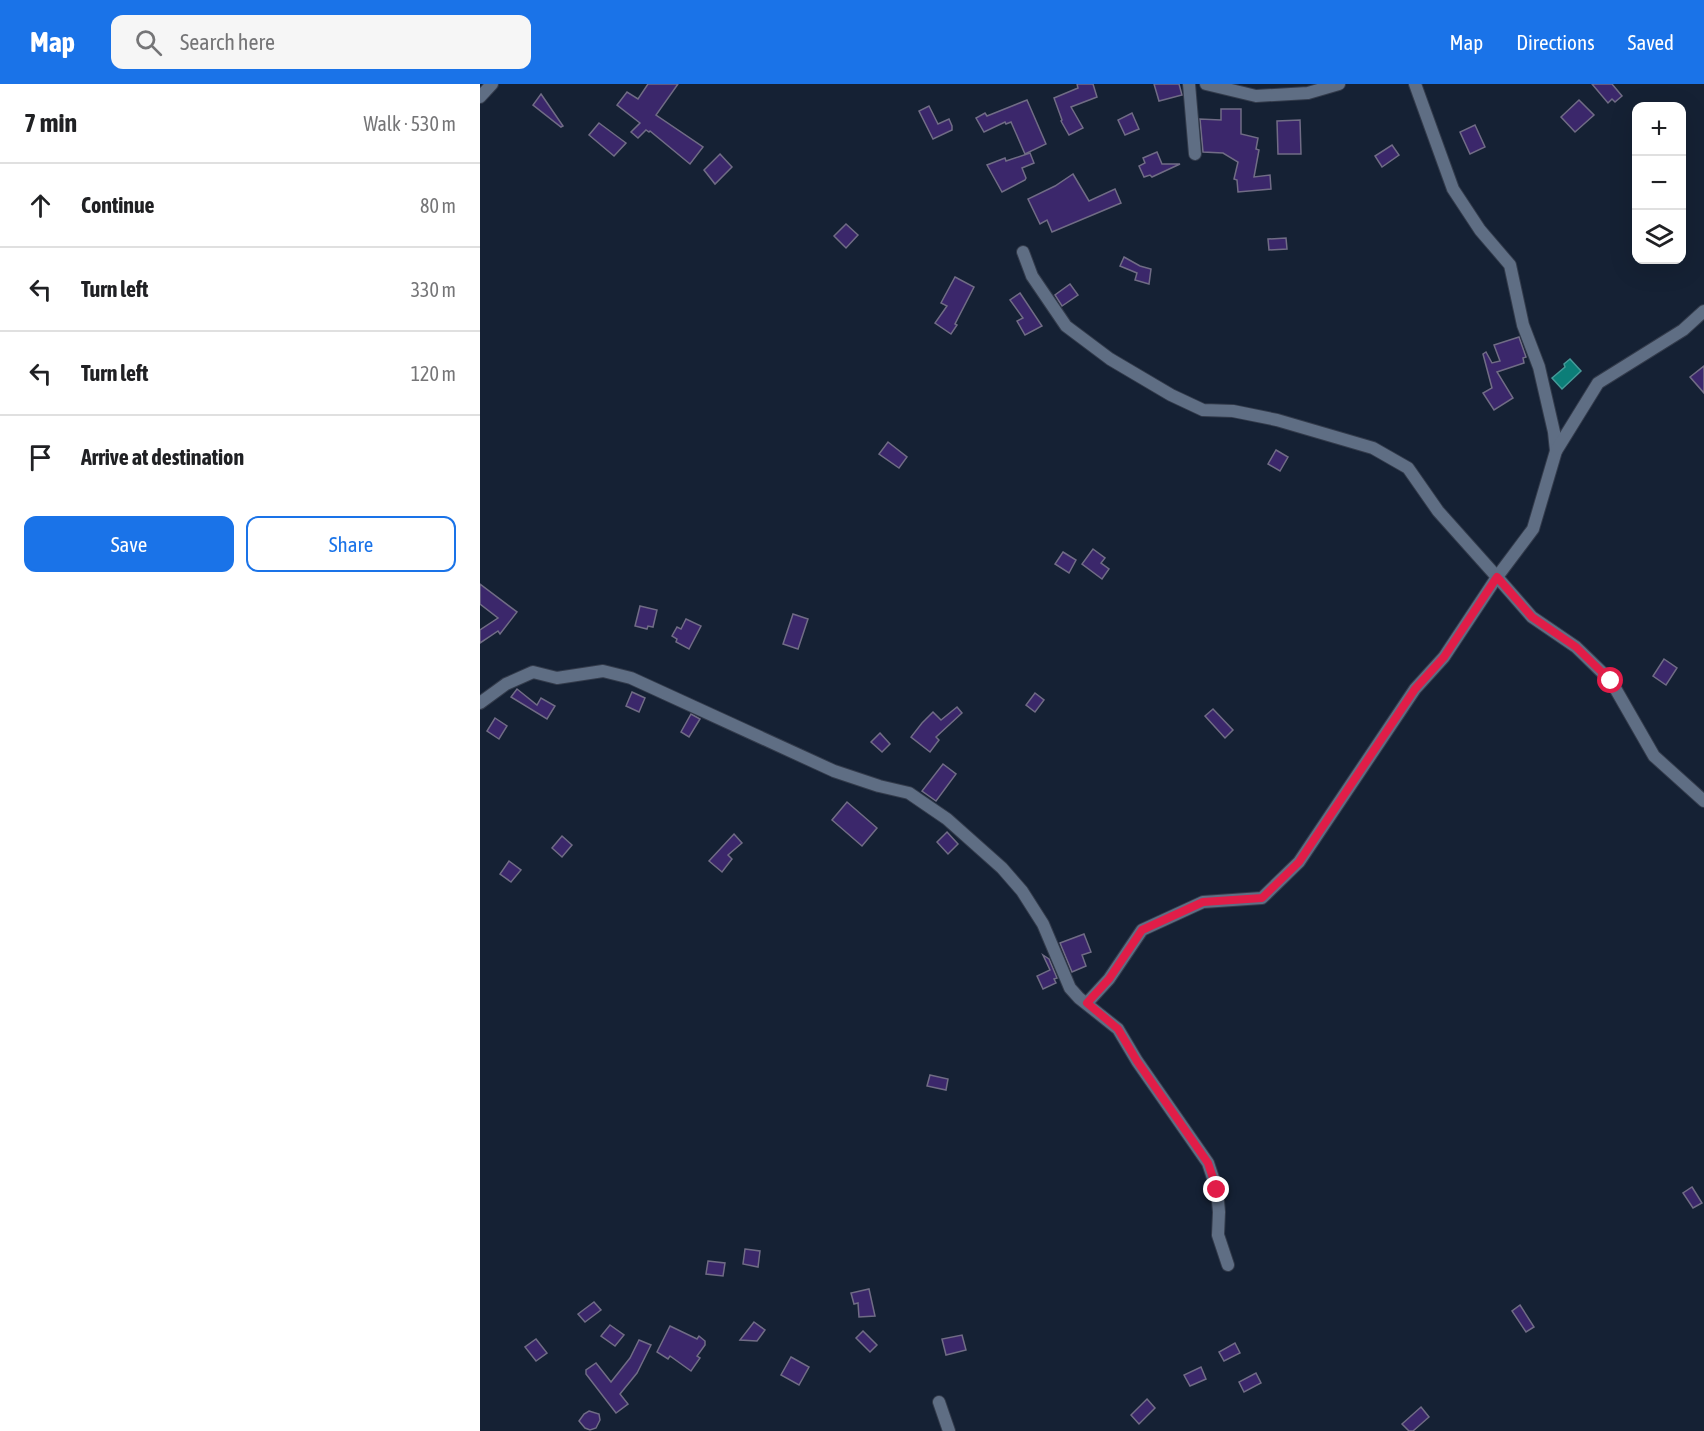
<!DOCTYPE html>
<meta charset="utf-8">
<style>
:root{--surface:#fff;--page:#f6f6f6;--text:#202124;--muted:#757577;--line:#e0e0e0;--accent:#1a73e8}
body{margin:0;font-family:"Asap Condensed",sans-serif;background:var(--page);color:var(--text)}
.controls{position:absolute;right:18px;top:18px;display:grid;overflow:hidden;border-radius:12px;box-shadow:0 6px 24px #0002}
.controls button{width:54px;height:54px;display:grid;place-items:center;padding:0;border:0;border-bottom:2px solid var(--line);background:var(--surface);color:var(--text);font:30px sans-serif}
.stop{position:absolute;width:18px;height:18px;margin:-14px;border:4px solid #e11d48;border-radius:50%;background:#fff}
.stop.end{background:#e11d48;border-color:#fff;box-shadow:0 2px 6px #0008}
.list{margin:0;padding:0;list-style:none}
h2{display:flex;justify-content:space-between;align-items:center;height:78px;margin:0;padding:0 24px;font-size:26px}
h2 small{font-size:20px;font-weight:400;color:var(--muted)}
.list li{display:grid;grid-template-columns:39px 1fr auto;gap:18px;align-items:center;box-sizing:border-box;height:84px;padding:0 24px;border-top:2px solid var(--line)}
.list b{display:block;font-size:22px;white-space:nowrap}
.list em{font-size:20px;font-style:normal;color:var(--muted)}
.actions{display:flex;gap:12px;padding:18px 24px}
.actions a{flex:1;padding:14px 0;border:2px solid var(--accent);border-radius:12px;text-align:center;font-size:21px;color:var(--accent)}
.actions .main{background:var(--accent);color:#fff}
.icon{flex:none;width:33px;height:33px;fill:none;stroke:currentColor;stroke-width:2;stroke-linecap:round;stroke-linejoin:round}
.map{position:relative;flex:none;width:1224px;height:1347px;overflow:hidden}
header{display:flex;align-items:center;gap:36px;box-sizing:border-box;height:84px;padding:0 30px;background:var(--accent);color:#fff}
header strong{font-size:28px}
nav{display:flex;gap:33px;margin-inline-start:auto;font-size:21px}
.search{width:420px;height:54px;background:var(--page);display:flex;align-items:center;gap:15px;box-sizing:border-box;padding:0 21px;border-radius:12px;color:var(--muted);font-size:22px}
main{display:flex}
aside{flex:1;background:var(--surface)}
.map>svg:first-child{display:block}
.water{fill:#0c7e78;stroke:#469998;stroke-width:1.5}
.building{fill:#3b276b;stroke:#706c85;stroke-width:1.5}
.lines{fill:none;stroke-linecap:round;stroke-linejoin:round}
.minor-casing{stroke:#333b4b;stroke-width:14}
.minor{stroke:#5f6e84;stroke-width:12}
.route{stroke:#e11d48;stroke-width:8}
</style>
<header>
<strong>Map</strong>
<div class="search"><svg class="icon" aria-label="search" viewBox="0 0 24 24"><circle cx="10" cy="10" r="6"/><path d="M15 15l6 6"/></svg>Search here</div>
<nav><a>Map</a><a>Directions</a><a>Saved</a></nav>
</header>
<main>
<aside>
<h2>7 min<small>Walk · 530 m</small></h2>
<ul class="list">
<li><svg class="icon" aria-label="ahead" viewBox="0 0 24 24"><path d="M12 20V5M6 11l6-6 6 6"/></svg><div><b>Continue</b></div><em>80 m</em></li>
<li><svg class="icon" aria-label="left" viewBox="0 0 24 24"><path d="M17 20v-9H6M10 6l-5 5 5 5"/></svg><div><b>Turn left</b></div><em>330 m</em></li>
<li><svg class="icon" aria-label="left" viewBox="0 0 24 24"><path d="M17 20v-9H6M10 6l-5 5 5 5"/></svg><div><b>Turn left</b></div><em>120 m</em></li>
<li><svg class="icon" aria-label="arrive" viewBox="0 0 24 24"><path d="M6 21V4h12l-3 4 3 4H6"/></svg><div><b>Arrive at destination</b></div></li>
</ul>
<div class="actions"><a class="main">Save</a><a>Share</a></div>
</aside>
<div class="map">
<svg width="1224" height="1347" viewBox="0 0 1224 1347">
<rect width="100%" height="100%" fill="#152134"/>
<polygon class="water" points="1090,275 1101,287 1082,305 1072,294 1085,283 1084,280"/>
<g class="building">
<polygon points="168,0 198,0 176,31 223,63 210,80 170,47 169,48 166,46 158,54 151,48 160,39 137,21 147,8 158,15"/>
<polygon points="597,0 613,0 617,13 591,23 603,44 589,51 581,37 582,36 574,14 598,4"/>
<polygon points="674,0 699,0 702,11 679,17"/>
<polygon points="1112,0 1132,0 1142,12 1135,18 1132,15 1128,19"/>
<polygon points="61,10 83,42 81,43 53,21"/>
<polygon points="547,16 566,60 545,70 531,38 526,40 525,38 504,48 496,34 505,29 507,32"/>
<polygon points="1099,16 1114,31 1095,48 1081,33"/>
<polygon points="449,22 458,40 469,35 472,42 472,46 453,55 439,27"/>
<polygon points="741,25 761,25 761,50 778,54 776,65 779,66 774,93 790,91 791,105 758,108 757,96 754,95 758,78 743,69 723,68 720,35 741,36"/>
<polygon points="652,29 659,45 645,51 638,36"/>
<polygon points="820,36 821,70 798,70 797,37"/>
<polygon points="119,39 146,59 134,72 109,51"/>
<polygon points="995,41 1005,63 990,70 980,48"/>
<polygon points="912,61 919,71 902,83 895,72"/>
<polygon points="677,68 682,80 700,80 672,93 670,91 664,93 659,82 665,79 663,74"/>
<polygon points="550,69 554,79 542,84 546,94 545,96 522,108 507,81 525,74 526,77"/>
<polygon points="240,70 252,83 235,100 224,86"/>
<polygon points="593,90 609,117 635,105 641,119 572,148 567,136 560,140 548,115 575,102"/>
<polygon points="366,140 378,151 366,164 354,152"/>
<polygon points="806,154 807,165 789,166 788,155"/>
<polygon points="644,173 660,182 671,185 669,200 655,196 657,189 640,182"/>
<polygon points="475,193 494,203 475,240 477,241 471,250 455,239 467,222 461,219"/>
<polygon points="590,200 598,211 582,222 575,211"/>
<polygon points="540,209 562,242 545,251 537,237 543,234 530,216"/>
<polygon points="1039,253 1046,273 1043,274 1044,279 1017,288 1033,314 1014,326 1003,309 1012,304 1003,270 1006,268 1012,279 1020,277 1014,261"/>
<polygon points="1224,282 1224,309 1210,293"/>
<polygon points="408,358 427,373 419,384 399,370"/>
<polygon points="796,366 808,373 800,387 788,380"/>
<polygon points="613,465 625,474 621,479 629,485 622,495 602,480"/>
<polygon points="583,468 596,476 589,489 575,480"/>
<polygon points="0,500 37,528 20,550 18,547 0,559 0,546 18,534 0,520"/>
<polygon points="160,522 177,526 173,543 168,542 167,545 155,542"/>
<polygon points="313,530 328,535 318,565 303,560"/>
<polygon points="206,535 221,542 209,565 196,558 197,555 192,552 197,543 201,545"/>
<polygon points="1184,575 1197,584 1186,601 1173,592"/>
<polygon points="37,605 57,621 61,614 75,622 67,635 31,613"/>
<polygon points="152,608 165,614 159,628 146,622"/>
<polygon points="555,609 564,616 555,628 546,621"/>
<polygon points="477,623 482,629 456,653 459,656 450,668 431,653 442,639 453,628 461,636"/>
<polygon points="733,625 753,646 745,654 725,632"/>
<polygon points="211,630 220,635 209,653 201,648"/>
<polygon points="15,634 27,642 19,655 7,647"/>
<polygon points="400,649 410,660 402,668 391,658"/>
<polygon points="463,680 476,690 456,717 442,707"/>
<polygon points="367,718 397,744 382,762 352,736"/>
<polygon points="467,748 478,760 468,770 457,758"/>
<polygon points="254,750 262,759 248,771 252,775 242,788 229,777"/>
<polygon points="82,752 92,761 82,773 72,764"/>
<polygon points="29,777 41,786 31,798 20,790"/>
<polygon points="604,850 611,868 602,871 606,882 592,888 580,859"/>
<polygon points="563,871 569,875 577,894 574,895 576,899 563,905 557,892 570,886"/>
<polygon points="450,991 468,995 466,1006 447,1002"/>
<polygon points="1212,1103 1222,1119 1213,1124 1203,1109"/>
<polygon points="265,1165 280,1167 278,1183 263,1180"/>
<polygon points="228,1177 245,1179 243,1192 226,1190"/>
<polygon points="389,1205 395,1232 379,1233 378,1219 374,1220 371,1209"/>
<polygon points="114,1218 121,1226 105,1238 98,1230"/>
<polygon points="1040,1221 1054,1243 1046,1248 1032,1227"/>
<polygon points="274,1238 285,1246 277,1257 260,1256"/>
<polygon points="130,1241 144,1251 135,1262 121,1252"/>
<polygon points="190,1242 217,1255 219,1252 225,1257 225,1261 217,1272 220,1274 211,1287 190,1272 188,1275 177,1268"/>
<polygon points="383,1247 397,1261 390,1268 376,1254"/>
<polygon points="482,1251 486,1266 466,1271 462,1255"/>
<polygon points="56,1255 67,1269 56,1277 45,1263"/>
<polygon points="159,1256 171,1261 157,1289 140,1310 148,1320 136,1329 106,1290 106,1286 116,1279 131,1298 150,1274"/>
<polygon points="755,1259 760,1269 744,1277 739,1268"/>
<polygon points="311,1273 329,1283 319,1301 301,1291"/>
<polygon points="721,1283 726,1295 710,1302 704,1291"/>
<polygon points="776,1289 781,1299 764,1308 759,1298"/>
<polygon points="667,1315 675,1324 659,1340 651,1331"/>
<polygon points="941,1323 949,1333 933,1347 929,1347 922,1340"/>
<polygon points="109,1327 119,1330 120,1336 116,1344 110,1346 105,1344 99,1337 104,1330"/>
</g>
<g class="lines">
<g class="minor-casing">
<g id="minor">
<polyline points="709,0 715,70"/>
<polyline points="726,0 776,12 828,9 859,0"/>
<polyline points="935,0 973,105 1000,146 1030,181 1043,241 1059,283 1074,348 1076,367"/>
<polyline points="0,13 12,0"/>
<polyline points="543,168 552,192 586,242 630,275 691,311 723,326 753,327 797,336 893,364 928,384 958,427 1017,493 964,573 935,605 819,778 782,814 723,818 662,846 629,895 607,919"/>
<polyline points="1224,227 1203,246 1118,299 1076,367 1053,445 1017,493 1052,533 1096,563 1131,597 1174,672 1224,717"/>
<polyline points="0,619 26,600 53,588 77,594 123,587 151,594 354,687 399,702 429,709 467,735 522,784 542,807 563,840 590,904 599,914 638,945 657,977 728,1079 737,1106 739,1128 738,1151 748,1181"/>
<polyline points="459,1318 469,1347"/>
</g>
</g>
<use href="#minor" class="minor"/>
</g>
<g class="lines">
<polyline class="route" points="737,1106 728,1079 657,977 638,945 607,919 629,895 662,846 723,818 782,814 819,778 935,605 964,573 1017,493 1052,533 1096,563 1131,597"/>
</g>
</svg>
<div class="controls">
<button>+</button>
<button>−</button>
<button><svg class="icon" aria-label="layers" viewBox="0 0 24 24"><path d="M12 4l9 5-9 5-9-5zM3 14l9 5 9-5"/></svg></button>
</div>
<div class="stop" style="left:1131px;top:597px"></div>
<div class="stop end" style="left:737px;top:1106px"></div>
</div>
</main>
